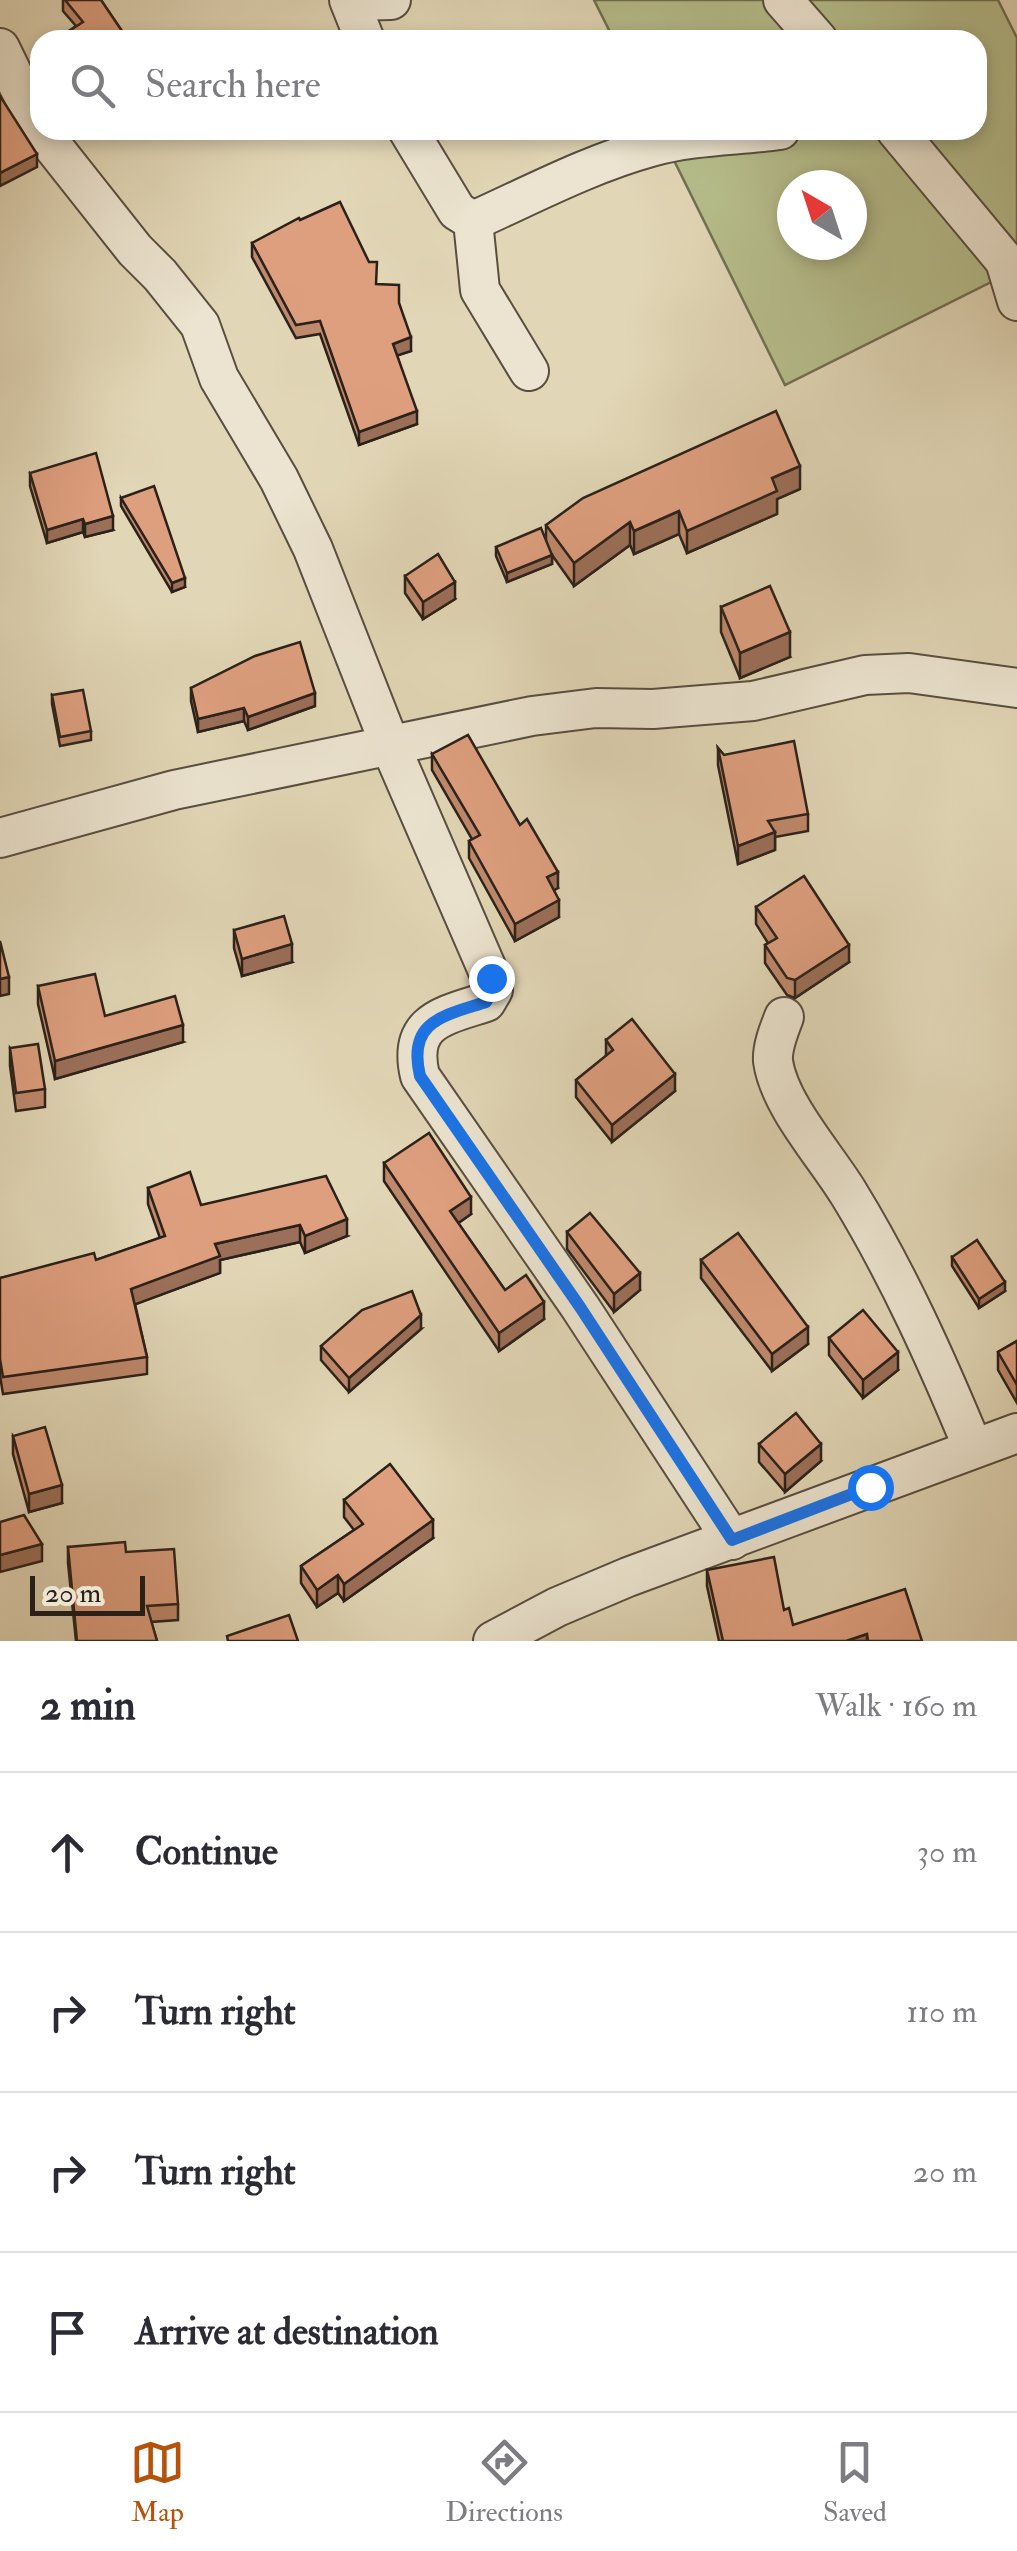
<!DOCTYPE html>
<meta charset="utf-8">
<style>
:root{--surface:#fff;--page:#f7f7f7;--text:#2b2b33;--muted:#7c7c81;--line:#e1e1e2;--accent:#b45309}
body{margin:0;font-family:"IM FELL Double Pica",serif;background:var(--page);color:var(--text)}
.compass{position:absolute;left:777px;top:170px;width:90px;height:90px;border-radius:50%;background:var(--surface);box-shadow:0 5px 15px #0003;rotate:321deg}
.scale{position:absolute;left:30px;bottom:25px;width:115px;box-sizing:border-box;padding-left:10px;border:5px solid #2b2119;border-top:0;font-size:28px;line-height:35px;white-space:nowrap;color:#2b2119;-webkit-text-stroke:8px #ece4d0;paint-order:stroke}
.stop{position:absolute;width:30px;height:30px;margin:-22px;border:8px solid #1a73e8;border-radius:50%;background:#fff}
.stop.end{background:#1a73e8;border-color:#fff;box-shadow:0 2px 10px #0008}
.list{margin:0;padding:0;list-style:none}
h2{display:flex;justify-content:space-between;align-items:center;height:130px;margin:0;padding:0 40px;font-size:42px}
h2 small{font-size:32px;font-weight:400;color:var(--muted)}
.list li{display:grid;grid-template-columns:65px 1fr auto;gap:30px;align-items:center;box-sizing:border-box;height:160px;padding:0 40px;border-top:2px solid var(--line)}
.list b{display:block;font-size:38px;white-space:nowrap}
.list em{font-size:32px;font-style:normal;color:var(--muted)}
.icon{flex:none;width:55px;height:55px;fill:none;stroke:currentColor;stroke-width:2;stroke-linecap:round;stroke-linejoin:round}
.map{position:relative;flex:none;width:1017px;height:1641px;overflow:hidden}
.search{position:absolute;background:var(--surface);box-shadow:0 5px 15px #0003;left:30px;right:30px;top:30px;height:110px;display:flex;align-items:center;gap:25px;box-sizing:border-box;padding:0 35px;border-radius:30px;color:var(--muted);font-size:38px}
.sheet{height:770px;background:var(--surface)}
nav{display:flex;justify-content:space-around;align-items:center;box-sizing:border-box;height:140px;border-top:2px solid var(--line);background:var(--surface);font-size:28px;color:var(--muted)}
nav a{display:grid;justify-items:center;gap:5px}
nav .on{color:var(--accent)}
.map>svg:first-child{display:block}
.green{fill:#b6bd8c;stroke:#706f52;stroke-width:2.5;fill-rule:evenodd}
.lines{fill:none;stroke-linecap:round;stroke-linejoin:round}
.street-casing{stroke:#584e40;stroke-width:42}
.street{stroke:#ece4d0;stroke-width:38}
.wall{fill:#bf896d;stroke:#2b2119;stroke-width:2.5}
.shaded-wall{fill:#9b6f59;stroke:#2b2119;stroke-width:2.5}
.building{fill:#de9f7f;stroke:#2b2119;stroke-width:2.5}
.route{stroke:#1a73e8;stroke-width:12}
</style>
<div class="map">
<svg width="1017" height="1641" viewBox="0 0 1017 1641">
<rect width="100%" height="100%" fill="#e1d6b6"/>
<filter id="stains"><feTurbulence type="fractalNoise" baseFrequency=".002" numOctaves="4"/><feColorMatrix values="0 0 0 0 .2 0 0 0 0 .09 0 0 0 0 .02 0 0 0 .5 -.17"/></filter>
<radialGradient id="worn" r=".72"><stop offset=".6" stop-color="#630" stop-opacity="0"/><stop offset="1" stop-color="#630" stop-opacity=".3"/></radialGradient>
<path class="green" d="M 594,0 L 998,0 L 1017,38 L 1017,269 L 785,385 L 659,130 L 977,130 L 977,40 L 614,40 ZM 792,185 L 852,185 L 852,245 L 792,245 Z"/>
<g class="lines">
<g class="street-casing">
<g id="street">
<polyline points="349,0 365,40"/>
<polyline points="783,0 818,40"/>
<polyline points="350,1 391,0"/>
<polyline points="0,48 40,130"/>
<path d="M 40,130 L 135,250 L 160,275 L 200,325 L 219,378 L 279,479 L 313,549 L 390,745 L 491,978 L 493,990 L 486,1002 C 443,1016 407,1021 420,1076 L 580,1307 L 732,1540"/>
<polyline points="408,130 457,211 473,221 480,290 529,371"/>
<polyline points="896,130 1005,261 1017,301"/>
<path d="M 473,221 C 531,195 589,164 651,147 C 693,135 737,136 780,130"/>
<polyline points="0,838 174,790 532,716 596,708 653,709 753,701 865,675 909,673 1017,688"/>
<path d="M 784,1017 C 779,1030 772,1047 773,1061 C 779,1105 826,1156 849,1194 C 898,1274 937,1361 973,1448"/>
<polyline points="493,1641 557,1607 628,1577 1017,1433"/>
</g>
</g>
<use href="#street" class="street"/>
</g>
<g class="wall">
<polygon points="63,0 101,0 128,40 63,40 63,35 76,26 63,11"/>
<polygon points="252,243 376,284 399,304 411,351 397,355 417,424 359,445 320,334 296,338 252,257"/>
<polygon points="30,473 113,530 85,537 83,532 47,543 30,486"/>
<polygon points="800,489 777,499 777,514 687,553 679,534 634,554 630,545 574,586 552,555 552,564 507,582 496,556 496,547 546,540 546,525"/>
<polygon points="121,498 185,587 172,592 121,506"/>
<polygon points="405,576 455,599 423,619 405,593"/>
<polygon points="721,607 790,657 740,678 721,632"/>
<polygon points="191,688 315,706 248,730 244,721 198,732 191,701"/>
<polygon points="52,695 91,731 91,740 60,746 52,704"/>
<polygon points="718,748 724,755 808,814 808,831 775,837 775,850 738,864 718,765"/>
<polygon points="432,754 558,888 554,890 559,917 515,941 469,858 469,841 472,839 432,770"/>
<polygon points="756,907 849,962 795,998 787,995 765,963 765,945 768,943 756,924"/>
<polygon points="234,930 292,962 242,976 234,948"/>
<polygon points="38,986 105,1016 183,1042 55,1079 38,1004"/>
<polygon points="606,1040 675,1091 612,1142 576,1097 576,1080 606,1056"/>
<polygon points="10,1048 45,1089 45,1107 16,1111 10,1066"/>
<polygon points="384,1163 471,1214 458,1223 505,1290 544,1319 499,1351 384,1181"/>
<polygon points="148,1188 201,1205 347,1236 305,1253 300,1242 220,1260 220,1273 135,1304 147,1357 147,1374 3,1394 0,1376 0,1278 96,1260 160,1238 148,1204"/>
<polygon points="567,1232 640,1290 614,1312 567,1249"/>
<polygon points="952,1257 1005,1291 979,1308 952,1266"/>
<polygon points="701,1260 808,1344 772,1371 701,1278"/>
<polygon points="421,1329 349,1392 321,1360 321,1346"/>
<polygon points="829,1338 898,1370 863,1398 829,1355"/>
<polygon points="1017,1341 1017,1403 998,1370 998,1352"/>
<polygon points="13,1436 62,1503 29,1512 13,1454"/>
<polygon points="759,1444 821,1461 785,1492 759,1462"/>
<polygon points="344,1500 433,1538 344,1601 338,1593 317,1607 301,1583 301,1566 354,1530 344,1517"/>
<polygon points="68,1547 126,1552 178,1604 178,1620 151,1622 157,1641 76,1641 68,1563"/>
<polygon points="707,1570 784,1610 793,1625 922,1641 719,1641 707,1586"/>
</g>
<g class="shaded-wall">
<polygon points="37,154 37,167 0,186 0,173"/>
<polygon points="411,337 411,351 393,357 393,344"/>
<polygon points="417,411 417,424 359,445 359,432"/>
<polygon points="800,466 800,489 777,499 777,514 687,553 687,531 772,478"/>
<polygon points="679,511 679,534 634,554 634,531"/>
<polygon points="113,516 113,530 85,537 85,524"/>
<polygon points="83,519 83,532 47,543 47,530"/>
<polygon points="630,522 630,545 574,586 574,563"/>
<polygon points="552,555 552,564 507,582 507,573"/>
<polygon points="185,578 185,587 172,592 172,583"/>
<polygon points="455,582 455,599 423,619 423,602"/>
<polygon points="790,632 790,657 740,678 740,653"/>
<polygon points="315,693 315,706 248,730 248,717"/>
<polygon points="244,708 244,721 198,732 198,719"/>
<polygon points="775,832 775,850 738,864 738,846"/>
<polygon points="558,872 558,888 547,894 547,877"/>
<polygon points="559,900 559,917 515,941 515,924"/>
<polygon points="292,944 292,962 242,976 242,959"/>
<polygon points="849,945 849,962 795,998 795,980"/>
<polygon points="9,977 9,994 0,996 0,979"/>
<polygon points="183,1025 183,1042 55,1079 55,1061"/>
<polygon points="675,1074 675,1091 612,1142 612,1125"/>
<polygon points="471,1197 471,1214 450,1229 450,1211"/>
<polygon points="347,1219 347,1236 305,1253 305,1236"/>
<polygon points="300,1225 300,1242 220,1260 220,1273 131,1306 131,1289 215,1244"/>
<polygon points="640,1273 640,1290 614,1312 614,1294"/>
<polygon points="1005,1282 1005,1291 979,1308 979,1299"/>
<polygon points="544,1302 544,1319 499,1351 499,1333"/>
<polygon points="421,1315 421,1329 349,1392 349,1378"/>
<polygon points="808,1327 808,1344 772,1371 772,1354"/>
<polygon points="898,1352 898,1370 863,1398 863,1380"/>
<polygon points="821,1444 821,1461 785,1492 785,1474"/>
<polygon points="62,1485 62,1503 29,1512 29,1494"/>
<polygon points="433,1520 433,1538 344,1601 344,1584"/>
<polygon points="42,1544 42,1561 0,1572 0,1555"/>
<polygon points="338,1575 338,1593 317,1607 317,1590"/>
<polygon points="867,1634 867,1641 846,1641"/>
</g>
<g class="building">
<polygon points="65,0 101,0 128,40 66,40 63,35 83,22"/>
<polygon points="0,96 37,154 0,173"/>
<polygon points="340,202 369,262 377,262 376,284 399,285 399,303 411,337 393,344 417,411 359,432 320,321 296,325 252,243 299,218 300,220"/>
<polygon points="776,411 800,466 772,478 777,491 687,531 679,511 634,531 630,522 574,563 546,525 583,498"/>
<polygon points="96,453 113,516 85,524 83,519 47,530 30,473"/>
<polygon points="154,486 185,578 172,583 121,498"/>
<polygon points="541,528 552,555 507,573 496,547"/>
<polygon points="438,554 455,582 423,602 405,576"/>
<polygon points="770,586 790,632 740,653 721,607"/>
<polygon points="300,642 315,693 248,717 244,708 198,719 191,688 255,656"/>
<polygon points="83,690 91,731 60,737 52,695"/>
<polygon points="468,735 520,825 527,819 558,872 547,877 559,900 515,924 469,841 480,835 432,754"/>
<polygon points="794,741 808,814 768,821 775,832 738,846 718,748 724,755"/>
<polygon points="804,876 849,945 795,980 787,978 765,945 777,938 756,907"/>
<polygon points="284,916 292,944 242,959 234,930"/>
<polygon points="0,941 9,977 0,979"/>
<polygon points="95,974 105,1016 175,996 183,1025 55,1061 38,986"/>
<polygon points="632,1019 675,1074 612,1125 576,1080 613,1050 606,1040"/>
<polygon points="38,1044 45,1089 16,1093 10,1048"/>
<polygon points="429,1133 471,1197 450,1211 505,1290 526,1275 544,1302 499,1333 384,1163"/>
<polygon points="190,1172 201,1205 326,1176 347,1219 305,1236 300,1225 215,1244 220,1256 131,1289 147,1357 3,1377 0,1359 0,1278 94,1253 96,1260 165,1236 148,1188"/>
<polygon points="590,1213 640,1273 614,1294 567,1232"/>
<polygon points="738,1233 808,1327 772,1354 701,1260"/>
<polygon points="977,1240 1005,1282 979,1299 952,1257"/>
<polygon points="412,1291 421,1315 349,1378 321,1346 362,1310"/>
<polygon points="863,1310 898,1352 863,1380 829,1338"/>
<polygon points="1017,1341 1017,1385 998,1352"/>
<polygon points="796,1413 821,1444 785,1474 759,1444"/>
<polygon points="45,1427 62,1485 29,1494 13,1436"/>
<polygon points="390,1464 433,1520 344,1584 338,1575 317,1590 301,1566 363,1524 344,1500"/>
<polygon points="24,1515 42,1544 0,1555 0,1522"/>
<polygon points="125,1542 126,1552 174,1549 178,1604 147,1606 157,1641 77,1641 68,1547"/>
<polygon points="774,1557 784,1610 789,1608 793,1625 905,1589 922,1641 868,1641 867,1634 846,1641 723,1641 707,1570"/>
<polygon points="289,1615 298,1641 228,1641 227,1636"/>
</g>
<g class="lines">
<path class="route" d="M 491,978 L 493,990 L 486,1002 C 443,1016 407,1021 420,1076 L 580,1307 L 732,1540 L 870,1487"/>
</g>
<rect width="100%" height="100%" filter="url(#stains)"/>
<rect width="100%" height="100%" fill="url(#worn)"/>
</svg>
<svg class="compass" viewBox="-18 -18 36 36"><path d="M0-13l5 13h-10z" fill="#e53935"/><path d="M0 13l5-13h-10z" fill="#7c7c81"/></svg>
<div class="scale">20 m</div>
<div class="stop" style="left:870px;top:1487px"></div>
<div class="stop end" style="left:491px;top:978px"></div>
<div class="search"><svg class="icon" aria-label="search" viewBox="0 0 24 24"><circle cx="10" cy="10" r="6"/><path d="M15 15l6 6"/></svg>Search here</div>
</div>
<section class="sheet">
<h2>2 min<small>Walk · 160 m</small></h2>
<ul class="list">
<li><svg class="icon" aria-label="ahead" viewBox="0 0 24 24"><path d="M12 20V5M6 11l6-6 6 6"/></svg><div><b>Continue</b></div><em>30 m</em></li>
<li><svg class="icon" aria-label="right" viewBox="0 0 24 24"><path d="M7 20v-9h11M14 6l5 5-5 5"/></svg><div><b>Turn right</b></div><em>110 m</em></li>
<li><svg class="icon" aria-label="right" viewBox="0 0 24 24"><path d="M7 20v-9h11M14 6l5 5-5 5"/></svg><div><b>Turn right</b></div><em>20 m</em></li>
<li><svg class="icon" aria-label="arrive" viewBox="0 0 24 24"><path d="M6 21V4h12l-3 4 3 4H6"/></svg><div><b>Arrive at destination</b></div></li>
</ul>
</section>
<nav>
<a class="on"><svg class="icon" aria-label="map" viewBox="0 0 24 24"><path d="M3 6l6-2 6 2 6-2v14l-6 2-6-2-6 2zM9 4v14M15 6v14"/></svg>Map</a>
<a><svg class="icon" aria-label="directions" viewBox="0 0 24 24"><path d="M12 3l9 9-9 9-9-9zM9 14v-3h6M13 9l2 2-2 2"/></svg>Directions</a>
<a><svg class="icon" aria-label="saved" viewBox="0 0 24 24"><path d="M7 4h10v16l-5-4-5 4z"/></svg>Saved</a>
</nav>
